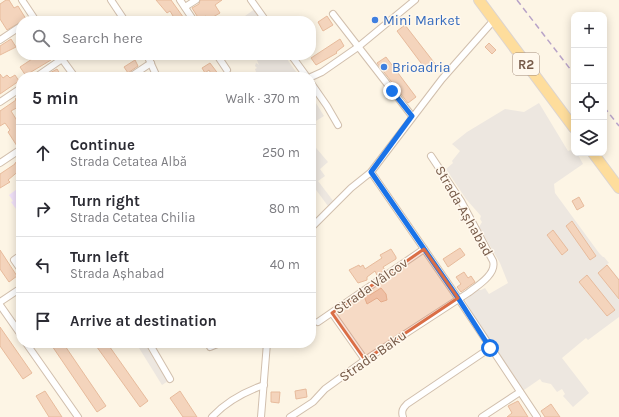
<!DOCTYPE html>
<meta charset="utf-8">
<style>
:root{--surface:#fff;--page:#f7f7f7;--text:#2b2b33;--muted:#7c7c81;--line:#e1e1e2}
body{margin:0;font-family:Karla,sans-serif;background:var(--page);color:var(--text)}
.controls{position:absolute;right:12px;top:12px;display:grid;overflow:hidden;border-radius:8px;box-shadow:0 2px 10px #0003}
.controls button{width:36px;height:36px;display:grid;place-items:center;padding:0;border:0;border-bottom:1px solid var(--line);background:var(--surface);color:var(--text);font:20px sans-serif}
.stop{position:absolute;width:12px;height:12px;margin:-9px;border:3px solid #1a73e8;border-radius:50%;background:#fff}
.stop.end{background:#1a73e8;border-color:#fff;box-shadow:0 1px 4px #0008}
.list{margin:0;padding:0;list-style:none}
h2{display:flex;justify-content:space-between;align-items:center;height:52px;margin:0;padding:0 16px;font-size:17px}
h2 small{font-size:13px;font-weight:400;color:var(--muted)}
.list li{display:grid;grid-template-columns:26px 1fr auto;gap:12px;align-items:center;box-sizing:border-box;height:56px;padding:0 16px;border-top:1px solid var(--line)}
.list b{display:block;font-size:15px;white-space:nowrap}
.list p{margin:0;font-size:13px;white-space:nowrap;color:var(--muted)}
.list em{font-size:13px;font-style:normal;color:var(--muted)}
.icon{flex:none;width:22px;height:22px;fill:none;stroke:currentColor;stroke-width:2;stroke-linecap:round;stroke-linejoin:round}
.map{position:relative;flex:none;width:619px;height:417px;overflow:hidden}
.search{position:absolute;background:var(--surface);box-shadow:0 2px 10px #0003;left:16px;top:16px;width:300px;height:44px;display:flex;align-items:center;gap:10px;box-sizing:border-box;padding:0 14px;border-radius:16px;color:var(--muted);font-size:15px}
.panel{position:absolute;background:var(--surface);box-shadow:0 2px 10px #0003;left:16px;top:72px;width:300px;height:276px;border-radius:16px}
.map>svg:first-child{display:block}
.industrial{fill:#ede7e0}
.education{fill:#f2e2fa}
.building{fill:#f4d4bc;stroke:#e7bb9c}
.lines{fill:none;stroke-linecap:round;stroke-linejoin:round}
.minor-casing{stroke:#d1bfad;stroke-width:8}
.primary-casing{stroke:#dcd4d0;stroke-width:12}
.minor{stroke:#fff;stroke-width:6}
.primary{stroke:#fedd9c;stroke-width:10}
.rail{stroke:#b8a3c8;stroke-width:1.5;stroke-dasharray:6 4;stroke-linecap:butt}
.route{stroke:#1a73e8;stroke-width:5}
.marked{fill:#da6e46;fill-opacity:0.2;stroke:#da6e46;stroke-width:3;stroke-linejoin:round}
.shop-dot{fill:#3f7fe0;stroke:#fff8ed;stroke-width:1.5}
.labels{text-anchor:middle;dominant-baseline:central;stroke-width:3;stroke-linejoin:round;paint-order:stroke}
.shield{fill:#fff8ed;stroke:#a08a7a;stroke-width:1}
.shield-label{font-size:13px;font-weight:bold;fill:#775b49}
.shop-label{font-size:14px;fill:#366cbe;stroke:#fff8ed;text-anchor:start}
.street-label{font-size:14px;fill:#775b49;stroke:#fff8ed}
</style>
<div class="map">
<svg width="619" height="417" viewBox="0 0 619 417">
<rect width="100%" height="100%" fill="#fdf5e5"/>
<g class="industrial">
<polygon points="254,10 261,21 238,21 252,11"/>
<polygon points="255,55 284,55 299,76 258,77 255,69 257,68 255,66 256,63 259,65"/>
<polygon points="311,95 324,116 311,124"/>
<polygon points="539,103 568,151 574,149 574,153 577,153 583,164 554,184 555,193 599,253 603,257 604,257 609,263 607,264 619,279 619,317 588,340 586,338 562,358 589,393 573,407 563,396 565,394 562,389 557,392 551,384 542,382 540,379 524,390 480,326 465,300 478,290 481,290 485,288 489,294 508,283 500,263 479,227 482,222 480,219 481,216 466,199 446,169 453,163 452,161 460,151 452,144 467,132 505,109 524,112"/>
<polygon points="311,142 328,162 320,169 325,176 318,181 334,202 328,206 311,183"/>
<polygon points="145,345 168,381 162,385 139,348"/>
</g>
<polygon class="education" points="21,186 21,212 19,213 11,202 13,201 9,195"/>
<g class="building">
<polygon points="6,0 9,0 14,8 18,6 26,19 7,30 0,19 0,4"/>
<polygon points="156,0 171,0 186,21 176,21 170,11 167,13"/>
<polygon points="200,0 222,0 215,5 220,13 213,17 214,19 212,21 210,21 206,16 199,19 192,8 199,4"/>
<polygon points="327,16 333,25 323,31 318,22"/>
<polygon points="405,25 436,65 427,71 397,31"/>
<polygon points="11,39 16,47 0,55 0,46"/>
<polygon points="340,39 344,46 336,52 337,53 316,65 311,58"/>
<polygon points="489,43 496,50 492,54 485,47"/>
<polygon points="38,55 39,57 41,55 48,55 51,60 31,72 26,76 20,67"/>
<polygon points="386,57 416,97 408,103 377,63"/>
<polygon points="135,60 138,66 128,73 124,67"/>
<polygon points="210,63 219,75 216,77 213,77 209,70 205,73 202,68"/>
<polygon points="57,69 62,77 44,77 48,74"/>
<polygon points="0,74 3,78 7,75 10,78 15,75 19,81 0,94"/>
<polygon points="21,95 21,109 20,106 11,111 21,127 21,145 17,146 8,132 10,130 5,123 0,126 0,111 16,100 15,99"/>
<polygon points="21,159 21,169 8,180 10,182 0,188 0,174 15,164 15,163"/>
<polygon points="579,197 584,206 577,210 572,201"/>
<polygon points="572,221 596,256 590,260 566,226"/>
<polygon points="553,230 568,250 562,255 547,235"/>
<polygon points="460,248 465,255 448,267 443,259"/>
<polygon points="391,249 396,257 396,259 383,267 385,270 377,275 375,271 367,277 367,280 358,283 349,270 359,265 360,267 363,265 365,269 382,258 380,255"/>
<polygon points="0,250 17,276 9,282 0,269"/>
<polygon points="607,265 619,280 619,299 598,273"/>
<polygon points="464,272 468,278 471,276 475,282 461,292 457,287 461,284 456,277"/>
<polygon points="587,275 615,310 607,316 579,282"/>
<polygon points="381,288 386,294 387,300 381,302 377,298 367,304 364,296 369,293 370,295"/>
<polygon points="0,327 32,373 23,379 0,346"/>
<polygon points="50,343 63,343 106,406 97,412"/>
<polygon points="94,343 107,343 148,401 140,407"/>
<polygon points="306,389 307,397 296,399 295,391"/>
<polygon points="45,391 62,417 49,417 36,396"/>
<polygon points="180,391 197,417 183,417 170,398"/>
<polygon points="271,392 280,392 279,403 271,402"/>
<polygon points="518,401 528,417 507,417 512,413 508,406"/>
<polygon points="551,404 560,417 545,417 541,411"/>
</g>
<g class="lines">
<g class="minor-casing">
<g id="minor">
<polyline points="22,0 36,21"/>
<polyline points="111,0 125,21"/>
<polyline points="180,0 194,21"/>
<polyline points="251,0 266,21"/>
<polyline points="185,7 196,0"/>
<polyline points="333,14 412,116"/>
<polyline points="0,40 21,26"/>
<polyline points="59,55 75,77"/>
<polyline points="147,55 157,77"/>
<polyline points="217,55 227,70"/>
<polyline points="291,55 307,77"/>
<polyline points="36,77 62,59"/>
<polyline points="130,77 151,63"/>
<polyline points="311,77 322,72 358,47 415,0"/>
<polyline points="311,83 327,106 338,125"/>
<polyline points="0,102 21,88"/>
<polyline points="0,163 21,149"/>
<polyline points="371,172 458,298 537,417"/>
<polyline points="311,228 351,188 371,172 442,79 494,20"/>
<polyline points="21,255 14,260 21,270"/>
<polyline points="0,302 21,288"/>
<polyline points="0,305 21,335"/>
<polyline points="332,313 365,360"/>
<polyline points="318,322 424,249"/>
<polyline points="26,343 78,417"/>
<polyline points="149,343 170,379"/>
<polyline points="210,347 220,343"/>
<path d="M 212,417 C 226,402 244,392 264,385"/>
<polyline points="261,417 267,343"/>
<path d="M 290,417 L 313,402 L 325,389 L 365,360 L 468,293 C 477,286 497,274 493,261 L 461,201 L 431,156"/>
<path d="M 403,417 C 401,411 403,408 407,404 L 490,348"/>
<polyline points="482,417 520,392"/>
</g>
</g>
<g class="primary-casing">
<g id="primary">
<polyline points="479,0 574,128"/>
<polyline points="593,153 619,188"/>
</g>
</g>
<use href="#minor" class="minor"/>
<use href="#primary" class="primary"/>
<g class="rail">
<polyline points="517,0 574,74"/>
<polyline points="604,107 619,126"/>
</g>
</g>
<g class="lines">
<polyline class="route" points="392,91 412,116 371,172 458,298 490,348"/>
</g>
<path class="marked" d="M 424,249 L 458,298 L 365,360 L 332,313 Z"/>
<g class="shop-dot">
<circle cx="375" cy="20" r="4"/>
<circle cx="384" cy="67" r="4"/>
</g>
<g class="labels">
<rect class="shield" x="513" y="53" width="26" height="22" rx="3"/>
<g class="shield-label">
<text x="526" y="64">R2</text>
</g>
<g class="shop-label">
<text x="383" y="20">Mini Market</text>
<text x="392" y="67">Brioadria</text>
</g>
<g class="street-label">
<text transform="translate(464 211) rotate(60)">Strada Așhabad</text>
<text transform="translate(371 286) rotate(-35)">Strada Vâlcov</text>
<text transform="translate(373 356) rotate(-35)">Strada Baku</text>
</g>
</g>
</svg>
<div class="controls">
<button>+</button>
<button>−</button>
<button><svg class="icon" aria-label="locate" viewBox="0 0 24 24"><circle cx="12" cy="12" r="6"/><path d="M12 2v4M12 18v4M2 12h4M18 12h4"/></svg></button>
<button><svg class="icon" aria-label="layers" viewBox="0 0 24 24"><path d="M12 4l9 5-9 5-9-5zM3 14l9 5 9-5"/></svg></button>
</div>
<div class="stop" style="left:490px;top:348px"></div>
<div class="stop end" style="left:392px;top:91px"></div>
<div class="search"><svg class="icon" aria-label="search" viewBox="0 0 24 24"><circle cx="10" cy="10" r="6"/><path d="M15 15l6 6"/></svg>Search here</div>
<section class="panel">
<h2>5 min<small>Walk · 370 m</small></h2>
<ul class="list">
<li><svg class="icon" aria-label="ahead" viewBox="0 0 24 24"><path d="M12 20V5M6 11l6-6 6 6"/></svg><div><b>Continue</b><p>Strada Cetatea Albă</p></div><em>250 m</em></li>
<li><svg class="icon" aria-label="right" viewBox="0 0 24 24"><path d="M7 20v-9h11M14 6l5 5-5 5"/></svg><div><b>Turn right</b><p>Strada Cetatea Chilia</p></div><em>80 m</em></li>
<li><svg class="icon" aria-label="left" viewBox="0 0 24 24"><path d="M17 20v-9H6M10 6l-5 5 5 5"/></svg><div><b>Turn left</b><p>Strada Așhabad</p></div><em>40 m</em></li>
<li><svg class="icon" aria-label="arrive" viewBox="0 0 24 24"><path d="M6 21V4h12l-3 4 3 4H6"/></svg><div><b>Arrive at destination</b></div></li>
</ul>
</section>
</div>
